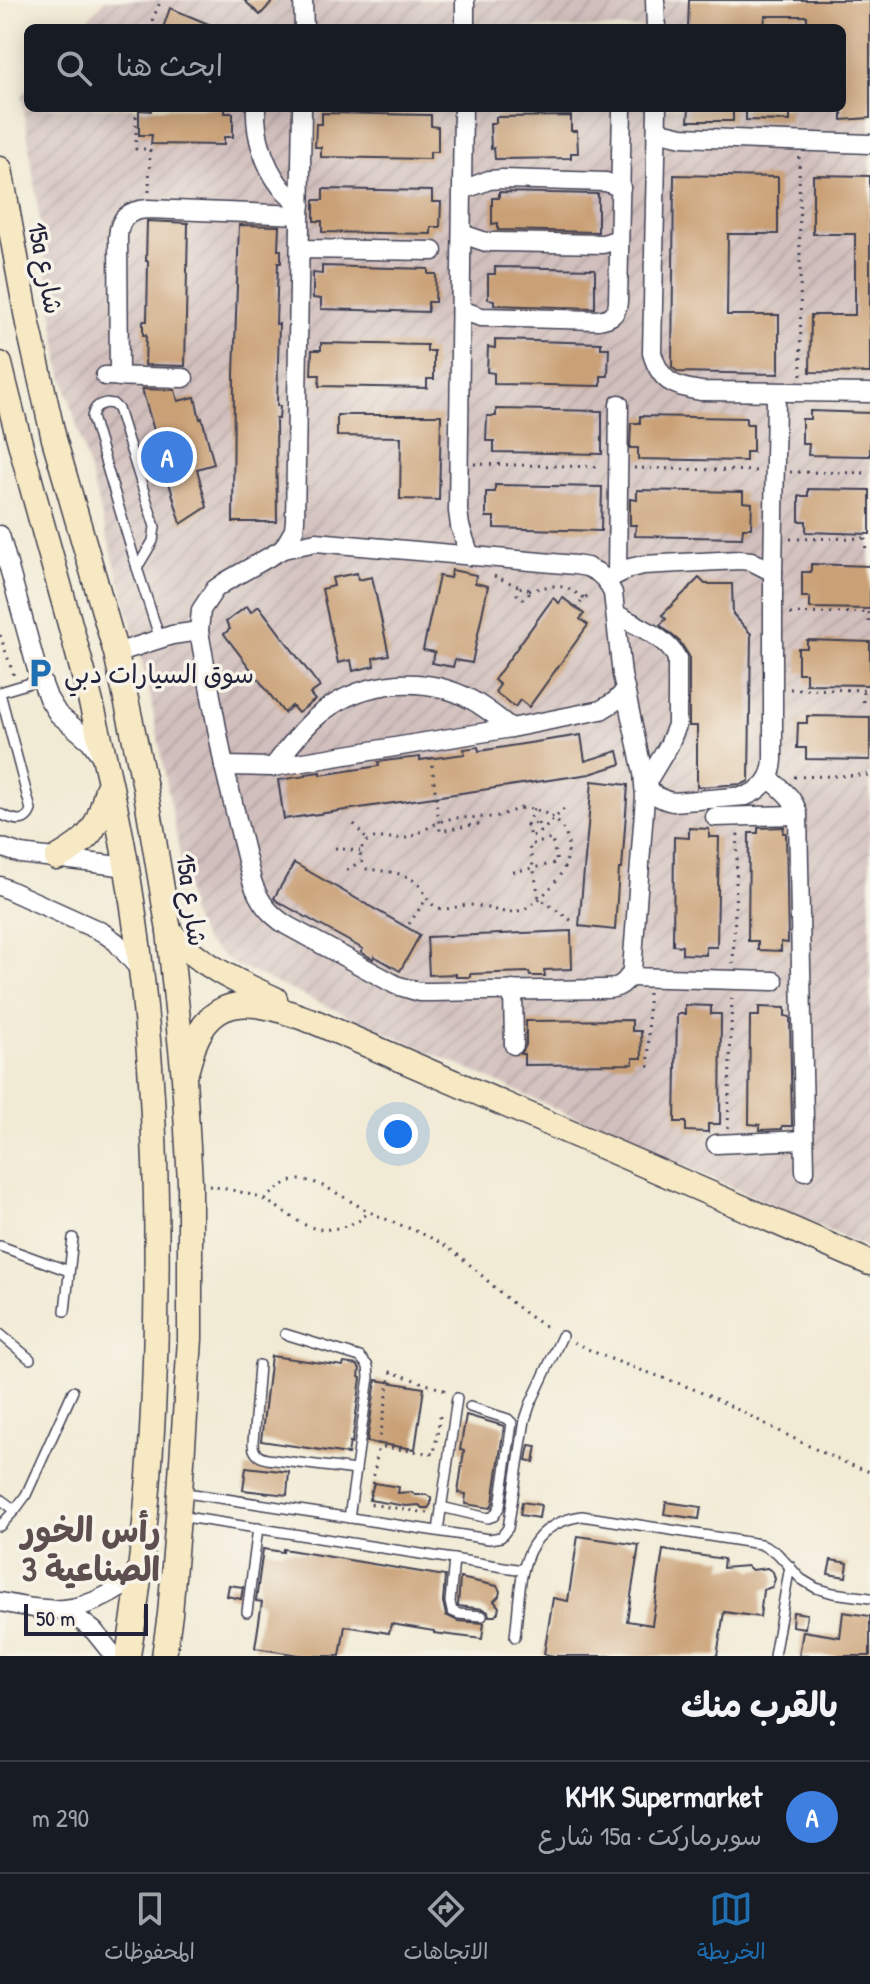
<!DOCTYPE html>
<html lang="ar">
<meta charset="utf-8">
<style>
:root{--surface:#171b24;--page:#20242c;--text:#f1f3f6;--muted:#9ea1a6;--line:#363941;--accent:#1f6fb2}
body{margin:0;font-family:"Patrick Hand","Playpen Sans Arabic",sans-serif;background:var(--page);color:var(--text);direction:rtl}
.scale{position:absolute;left:24px;bottom:20px;width:124px;box-sizing:border-box;padding-left:8px;border:4px solid #22223b;border-top:0;font-size:22px;line-height:28px;white-space:nowrap;color:#22223b;-webkit-text-stroke:6px #f7f3e8;paint-order:stroke}
.you{position:absolute;left:398px;top:1134px;width:28px;height:28px;margin:-20px;border:6px solid #fff;border-radius:50%;background:#1a73e8;box-shadow:0 0 0 12px #1a73e833}
.badge{display:grid;place-items:center;width:52px;height:52px;border-radius:50%;background:var(--accent);color:#fff;font-size:26px;font-weight:700}
.pin{position:absolute;translate:-50% -50%;border:4px solid #fff;box-shadow:0 2px 8px #0006}
.list{margin:0;padding:0;list-style:none}
h2{display:flex;justify-content:space-between;align-items:center;height:104px;margin:0;padding:0 32px;font-size:34px}
h2 small{font-size:26px;font-weight:400;color:var(--muted)}
.list li{display:grid;grid-template-columns:52px 1fr auto;gap:24px;align-items:center;box-sizing:border-box;height:112px;padding:0 32px;border-top:2px solid var(--line)}
.list b{display:block;font-size:30px;white-space:nowrap}
.list p{margin:0;font-size:26px;white-space:nowrap;color:var(--muted)}
.list em{font-size:26px;font-style:normal;color:var(--muted)}
.icon{flex:none;width:44px;height:44px;fill:none;stroke:currentColor;stroke-width:2;stroke-linecap:round;stroke-linejoin:round}
.map{position:relative;flex:none;width:870px;height:1656px;overflow:hidden;direction:ltr}
.search{position:absolute;background:var(--surface);box-shadow:0 4px 20px #0003;left:24px;right:24px;top:24px;height:88px;display:flex;align-items:center;gap:20px;box-sizing:border-box;padding:0 28px;border-radius:12px;color:var(--muted);font-size:30px}
.sheet{height:216px;background:var(--surface)}
nav{display:flex;justify-content:space-around;align-items:center;box-sizing:border-box;height:112px;border-top:2px solid var(--line);background:var(--surface);font-size:22px;color:var(--muted)}
nav a{display:grid;justify-items:center;gap:4px}
nav .on{color:var(--accent)}
.map>svg:first-child{display:block}
.industrial{fill:url(#industrial-furrows)}
.building{fill:#caa177}
.lines{fill:none;stroke-linecap:round;stroke-linejoin:round}
.lane-casing{stroke:#414052;stroke-width:12}
.street-casing{stroke:#414052;stroke-width:21}
.secondary-casing{stroke:#414052;stroke-width:27}
.path{stroke:#414052;stroke-width:3;stroke-dasharray:2 6;stroke-linecap:butt}
.lane{stroke:#fff;stroke-width:9}
.street{stroke:#fff;stroke-width:18}
.secondary{stroke:#f7e9c3;stroke-width:24}
.labels{text-anchor:middle;dominant-baseline:central;stroke-width:7;stroke-linejoin:round;paint-order:stroke}
.street-label{font-size:26px;fill:#22223b;stroke:#f7f3e8}
.poi-label{font-size:26px;fill:#22223b;stroke:#f7f3e8;text-anchor:start}
.district-label{font-size:34px;font-weight:bold;fill:#5d4e50;stroke:#f7f3e8}
</style>
<div class="map">
<svg width="870" height="1656" viewBox="0 0 870 1656">
<defs>
<pattern id="industrial-furrows" width="10" height="10" patternUnits="userSpaceOnUse" patternTransform="scale(2)"><rect width="10" height="10" fill="#d1bfbd"/><path d="M-1 1l2-2M0 10L10 0M9 11l2-2" fill="none" stroke="#b3a4a3"/></pattern>
</defs>
<rect width="100%" height="100%" fill="#f7f3e8"/>
<filter id="ink" filterUnits="userSpaceOnUse"><feTurbulence type="fractalNoise" baseFrequency=".0125" numOctaves="2"/><feDisplacementMap in="SourceGraphic" scale="16" xChannelSelector="R" yChannelSelector="G"/><feConvolveMatrix kernelMatrix="1 2 1 2 8 2 1 2 1" color-interpolation-filters="sRGB"/></filter>
<filter id="wash" filterUnits="userSpaceOnUse"><feTurbulence type="fractalNoise" baseFrequency=".006" numOctaves="4" result="noise"/><feDisplacementMap in="SourceGraphic" scale="32" xChannelSelector="R" yChannelSelector="G"/><feGaussianBlur stdDeviation="1.8" result="paint"/><feColorMatrix in="noise" values="0 0 0 0 0 0 0 0 0 0 0 0 0 0 0 0 0 1.4 0 .05"/><feComposite in="paint" operator="in"/></filter>
<g filter="url(#wash)">
<rect width="100%" height="100%" fill="#f1ead4"/>
<polygon class="industrial" points="105,0 870,0 870,1249 233,964 205,942 191,914 148,684 60,365 22,96 28,87 28,108 842,108 842,28 80,28"/>
<g id="blocks">
<g class="building">
<polygon points="244,0 274,0 260,15"/>
<polygon points="689,0 870,0 870,118 842,120 842,28 807,28 807,16 765,16 764,28 688,28"/>
<polygon points="170,8 218,28 163,28"/>
<polygon points="151,108 225,108 225,113 233,113 233,137 224,137 224,145 151,144 152,135 139,135 139,110 151,111"/>
<polygon points="689,108 733,108 733,121 688,121"/>
<polygon points="746,108 790,108 790,121 746,120"/>
<polygon points="322,113 431,115 431,126 438,127 438,152 430,152 430,159 321,157 321,147 315,147 316,124 322,124"/>
<polygon points="571,116 571,131 577,131 578,153 571,153 571,158 495,159 494,148 491,149 490,123 496,123 496,117"/>
<polygon points="674,175 778,177 778,234 728,234 727,315 779,315 779,374 678,372 672,367"/>
<polygon points="813,175 870,176 870,373 810,372 811,315 855,315 855,234 813,234"/>
<polygon points="323,189 432,191 432,202 441,202 440,227 431,227 431,234 322,232 322,221 314,221 314,200 323,200"/>
<polygon points="499,192 598,194 598,232 498,230 498,223 492,224 492,198 499,198"/>
<polygon points="147,221 188,223 185,366 145,365 146,335 143,335 143,321 147,321 148,261 146,261"/>
<polygon points="239,225 279,226 278,250 281,250 281,263 278,263 276,324 279,324 277,406 280,406 279,419 276,419 277,522 233,522 234,375"/>
<polygon points="322,266 428,269 428,274 436,274 435,302 428,302 428,312 321,309 321,299 313,298 313,273 322,274"/>
<polygon points="495,267 595,269 595,308 494,305 494,300 488,299 488,274 495,274"/>
<polygon points="495,340 601,343 601,348 609,348 608,376 601,376 601,386 494,384 494,373 487,372 488,347 495,348"/>
<polygon points="321,343 427,345 427,351 434,351 434,379 427,379 427,388 319,386 320,375 311,375 312,350 321,350"/>
<polygon points="142,389 175,390 178,401 195,397 200,419 202,418 214,464 197,469 207,507 181,524"/>
<polygon points="496,409 602,411 602,454 494,452 494,441 486,441 487,416 496,416"/>
<polygon points="810,411 870,413 870,456 808,455 809,444 802,444 802,419 810,419"/>
<polygon points="337,415 441,415 439,500 400,499 401,437 337,436"/>
<polygon points="640,416 746,418 746,424 753,424 753,452 746,452 746,461 638,459 638,448 630,448 631,423 640,423"/>
<polygon points="495,485 602,487 601,531 494,528 494,517 486,517 486,492 495,492"/>
<polygon points="808,489 870,490 870,534 806,532 806,521 799,521 799,496 808,496"/>
<polygon points="637,490 743,492 743,502 752,503 751,528 743,528 742,538 635,536 636,525 630,525 630,499 637,500"/>
<polygon points="811,564 870,566 870,609 810,608 810,597 802,597 802,572 811,572"/>
<polygon points="452,570 476,575 475,583 488,586 472,663 455,660 453,667 432,663 435,652 423,650 439,576 450,578"/>
<polygon points="357,573 358,580 372,577 389,655 373,658 374,666 353,671 351,660 338,663 322,589 334,586 332,578"/>
<polygon points="699,578 705,584 732,584 733,614 751,634 749,781 743,784 697,787 697,726 689,726 689,656 680,642 660,625 666,619 662,615"/>
<polygon points="553,598 559,603 563,598 584,614 580,619 588,625 529,707 520,700 515,707 495,692 500,685 494,680"/>
<polygon points="247,606 251,612 259,606 320,687 310,694 315,700 298,713 292,706 284,713 224,634 230,629 226,622"/>
<polygon points="807,640 870,642 870,685 806,684 806,673 798,673 798,648 807,648"/>
<polygon points="807,716 870,717 870,760 806,759 806,748 797,748 798,723 807,723"/>
<polygon points="581,735 585,761 618,751 621,764 590,774 284,819 278,780 306,776 306,774 320,772 320,775 379,766 378,762 392,760 420,757 420,760 465,754 464,749 478,747 479,751"/>
<polygon points="592,781 628,785 622,869 619,869 615,930 579,926"/>
<polygon points="784,827 783,833 786,833 788,943 781,942 781,951 758,950 758,941 748,941 749,833 758,833 758,828"/>
<polygon points="689,828 709,829 709,837 719,837 717,947 706,947 706,955 682,954 682,946 673,945 674,837 689,838"/>
<polygon points="294,863 420,935 400,971 374,956 373,959 361,952 363,949 277,901 274,898"/>
<polygon points="571,931 572,969 544,970 545,976 530,976 529,972 470,974 470,977 456,977 456,974 429,975 427,937"/>
<polygon points="685,1005 711,1006 711,1014 721,1014 720,1124 708,1124 708,1132 686,1131 686,1122 675,1122 677,1014 685,1014"/>
<polygon points="759,1007 785,1008 785,1016 790,1017 792,1126 782,1126 782,1129 760,1130 760,1125 749,1124 750,1016 759,1016"/>
<polygon points="632,1020 632,1031 641,1031 642,1058 633,1058 633,1064 524,1065 524,1054 521,1054 526,1045 526,1021"/>
<polygon points="271,1356 343,1366 344,1363 357,1365 360,1369 359,1377 361,1378 352,1443 350,1442 348,1454 261,1441"/>
<polygon points="376,1380 424,1388 415,1449 367,1442"/>
<polygon points="466,1415 504,1426 493,1503 490,1508 465,1504 466,1494 458,1493 464,1451 460,1450"/>
<polygon points="529,1445 537,1446 534,1462 526,1460"/>
<polygon points="246,1467 289,1472 287,1495 243,1490"/>
<polygon points="374,1483 399,1487 398,1493 412,1492 415,1495 427,1495 431,1498 431,1504 428,1508 422,1508 419,1505 406,1506 369,1500"/>
<polygon points="522,1502 541,1505 539,1518 520,1515"/>
<polygon points="666,1502 701,1507 699,1519 664,1514"/>
<polygon points="578,1536 639,1545 627,1621 652,1625 663,1550 724,1559 723,1568 747,1566 752,1570 767,1568 773,1572 775,1579 772,1587 763,1590 760,1617 724,1612 717,1656 554,1656 544,1654 553,1598 568,1601"/>
<polygon points="263,1549 283,1552 283,1549 445,1576 443,1602 446,1615 458,1621 484,1623 482,1639 434,1633 434,1631 391,1624 389,1633 345,1626 340,1656 305,1656 255,1648 262,1602 256,1601"/>
<polygon points="831,1560 848,1563 846,1577 828,1574"/>
<polygon points="460,1578 497,1586 500,1591 499,1596 494,1601 499,1607 498,1612 495,1616 489,1616 488,1612 483,1609 458,1606"/>
<polygon points="229,1585 243,1587 241,1599 227,1596"/>
<polygon points="793,1612 807,1614 805,1628 792,1626"/>
<polygon points="843,1612 870,1616 870,1656 799,1656 803,1631 840,1637"/>
</g>
</g>
</g>
<g filter="url(#ink)">
<use href="#blocks" fill-opacity="0" stroke="#414052" stroke-width="2"/>
<g class="lines">
<g class="lane-casing">
<g id="lane">
<path d="M 106,403 L 113,404 L 118,409 L 155,527 L 153,541 L 137,568 L 92,417 C 94,408 97,405 106,403 Z"/>
<polyline points="137,568 160,639"/>
<polyline points="0,692 40,680"/>
<path d="M 0,693 L 31,810 C 25,826 12,819 0,814"/>
<polyline points="0,1246 69,1271"/>
<polyline points="65,1311 73,1238"/>
<polyline points="0,1334 30,1359"/>
<polyline points="285,1334 360,1357 368,1366 369,1377 349,1518"/>
<path d="M 259,1365 L 253,1443 C 253,1453 258,1457 267,1459 L 356,1470"/>
<polyline points="180,1492 489,1539 501,1537 508,1528 525,1420 530,1405 562,1336"/>
<polyline points="0,1499 15,1510"/>
<polyline points="441,1507 488,1518 494,1516 500,1506 512,1423 508,1419 470,1407"/>
<polyline points="179,1516 523,1570"/>
<polyline points="0,1526 15,1510 26,1495 73,1391"/>
<polyline points="438,1531 457,1398"/>
<polyline points="454,1559 450,1602 452,1611 459,1614 482,1616"/>
<polyline points="247,1612 258,1528"/>
<path d="M 515,1637 C 522,1583 515,1527 582,1516 L 760,1544 L 777,1553 L 801,1579 L 816,1588 L 833,1593 L 870,1598"/>
<polyline points="774,1656 790,1566"/>
</g>
</g>
<g class="street-casing">
<g id="street">
<polyline points="303,0 304,28"/>
<polyline points="655,0 656,28"/>
<polyline points="465,28 465,0"/>
<path d="M 256,108 C 255,136 264,165 281,187 C 287,194 294,199 301,205"/>
<polyline points="463,108 458,511 460,526 470,556"/>
<path d="M 657,108 L 652,353 C 660,381 673,387 701,391 L 870,393"/>
<polyline points="658,129 665,133 682,137 870,144"/>
<polyline points="463,190 489,180 502,179 606,182 621,188"/>
<polyline points="462,234 486,242 498,242 603,244 619,239"/>
<polyline points="300,249 433,251"/>
<path d="M 461,310 L 481,317 L 598,320 C 610,318 617,315 618,302 L 622,108"/>
<polyline points="105,376 184,378"/>
<path d="M 119,377 L 118,237 C 119,218 129,210 148,209 L 300,215"/>
<polyline points="0,535 36,666 48,698 58,714 90,741 101,756"/>
<path d="M 316,542 L 575,565 L 587,567 L 597,572 L 606,580 L 613,593 L 622,675 L 643,773 L 645,797 L 632,970 C 627,983 618,989 605,989 L 431,992 L 419,992 L 396,985 L 286,925 C 268,913 259,901 252,881 L 224,766 L 202,648 L 199,631 L 201,610 L 215,589 L 225,582 L 283,549 Z"/>
<polyline points="283,549 294,530 295,520 302,108"/>
<polyline points="617,573 619,404"/>
<polyline points="606,580 630,568 643,565 739,560 751,561 773,572"/>
<path d="M 616,614 C 637,626 665,636 677,658 L 677,725 L 669,745 L 645,785 C 653,795 661,800 673,802 L 746,796 C 763,789 772,778 773,760 L 773,572 L 776,401"/>
<polyline points="116,653 172,635 199,631"/>
<polyline points="224,766 273,767 511,728 601,710 614,702 625,691"/>
<path d="M 273,767 C 286,751 298,734 313,720 C 355,681 420,673 470,699 C 485,707 498,718 511,728"/>
<path d="M 769,778 C 781,789 795,798 798,815 L 805,1171"/>
<polyline points="715,817 798,815"/>
<polyline points="0,847 21,854 127,867"/>
<polyline points="0,886 102,932 116,942 141,971"/>
<polyline points="629,977 774,981"/>
<polyline points="513,990 514,1045"/>
<polyline points="716,1144 804,1140"/>
<path d="M 0,1602 C 21,1606 42,1611 64,1609 C 91,1607 118,1590 140,1575"/>
<polyline points="66,1609 94,1631 114,1656"/>
</g>
</g>
<g class="secondary-casing">
<g id="secondary">
<polyline points="0,169 28,324 54,439 116,653 145,787 169,931 184,1078 190,1182 190,1339 180,1492 170,1614 164,1656"/>
<path d="M 0,364 C 40,533 98,697 127,869 C 152,1019 159,1170 156,1322 C 154,1433 146,1546 128,1656"/>
<path d="M 57,858 C 92,839 98,827 107,789"/>
<path d="M 169,931 C 198,964 235,981 275,999"/>
<path d="M 187,1069 C 190,1058 193,1047 197,1038 C 222,984 274,1008 315,1022 L 870,1263"/>
</g>
</g>
<g class="path">
<polyline points="149,28 161,0"/>
<polyline points="136,108 136,149 150,149 149,192"/>
<polyline points="799,157 801,377"/>
<polyline points="474,464 602,467"/>
<polyline points="634,468 758,471"/>
<polyline points="790,472 870,473"/>
<polyline points="865,538 866,553"/>
<polyline points="790,539 870,538"/>
<polyline points="494,576 520,587"/>
<circle cx="523" cy="593" r="6"/>
<path d="M 529,591 C 554,584 562,583 584,598"/>
<polyline points="580,603 591,592"/>
<polyline points="869,612 869,627"/>
<polyline points="790,614 870,612"/>
<polyline points="0,635 14,676"/>
<polyline points="790,689 870,690"/>
<polyline points="863,702 863,690"/>
<polyline points="431,757 440,831 478,824 478,820"/>
<polyline points="794,777 870,775"/>
<path d="M 521,808 C 550,808 574,828 567,859 C 563,875 551,888 539,899 C 531,906 523,911 512,912 C 497,913 484,905 469,905 C 459,905 448,911 439,908 C 427,904 426,893 419,885 C 407,872 384,871 367,869 L 361,861 L 360,851 L 365,842 L 374,838 L 409,838 L 439,822 L 453,818 L 495,817 Z"/>
<polygon points="538,823 540,833 530,837 527,825"/>
<polyline points="354,824 368,841"/>
<polyline points="527,825 534,808"/>
<polyline points="540,833 564,809"/>
<polyline points="335,848 360,851"/>
<polyline points="347,870 361,861"/>
<polyline points="513,872 557,863 552,839 529,845 539,898 572,921"/>
<polyline points="409,924 427,898"/>
<polyline points="733,964 738,832"/>
<polyline points="648,993 649,1070"/>
<polyline points="728,1128 732,996"/>
<path d="M 209,1186 C 227,1189 247,1192 264,1200 C 298,1216 305,1239 349,1225 C 357,1222 363,1220 368,1211"/>
<path d="M 265,1200 C 275,1190 286,1180 301,1180 C 322,1180 352,1204 372,1213 C 398,1225 427,1233 450,1249 C 486,1275 509,1307 550,1329"/>
<path d="M 574,1342 C 616,1365 663,1375 707,1395 C 762,1420 813,1452 870,1472"/>
<polyline points="383,1447 434,1454 440,1416"/>
<polyline points="428,1513 369,1504 391,1372 444,1390 443,1396"/>
</g>
<use href="#lane" class="lane"/>
<use href="#street" class="street"/>
<use href="#secondary" class="secondary"/>
</g>
</g>
<defs>
<g id="parking-bare" transform="scale(2.4)"><path d="M-3.5-5.5H1a3.5 3.5 0 0 1 0 7H-1V5.5H-3.5ZM-1-3.4V-.6H.8a1.4 1.4 0 0 0 0-2.8Z" fill="#1f6fb2" stroke="#f7f3e8" stroke-width="2.5" paint-order="stroke"/></g>
</defs>
<g fill-rule="evenodd">
<use href="#parking-bare" x="40" y="673"/>
</g>
<g class="labels">
<g class="street-label">
<text transform="translate(46 268) rotate(79)">15a شارع</text>
<text transform="translate(192 900) rotate(82)">15a شارع</text>
</g>
<g class="poi-label">
<text x="64" y="673">سوق السيارات دبي</text>
</g>
<g class="district-label">
<text x="91" y="1530">رأس الخور<tspan x="91" dy="39">الصناعية 3</tspan></text>
</g>
</g>
</svg>
<div class="scale">50 m</div>
<div class="you"></div>
<div class="pin badge" style="left:167px;top:457px;background:#3f7fe0">A</div>
<div class="search"><svg class="icon" aria-label="search" viewBox="0 0 24 24"><circle cx="10" cy="10" r="6"/><path d="M15 15l6 6"/></svg>ابحث هنا</div>
</div>
<section class="sheet">
<h2>بالقرب منك<small></small></h2>
<ul class="list">
<li><span class="badge" style="background:#3f7fe0">A</span><div><b>KMK Supermarket</b><p>سوبرماركت · 15a شارع</p></div><em>290 m</em></li>
</ul>
</section>
<nav>
<a class="on"><svg class="icon" aria-label="map" viewBox="0 0 24 24"><path d="M3 6l6-2 6 2 6-2v14l-6 2-6-2-6 2zM9 4v14M15 6v14"/></svg>الخريطة</a>
<a><svg class="icon" aria-label="directions" viewBox="0 0 24 24"><path d="M12 3l9 9-9 9-9-9zM9 14v-3h6M13 9l2 2-2 2"/></svg>الاتجاهات</a>
<a><svg class="icon" aria-label="saved" viewBox="0 0 24 24"><path d="M7 4h10v16l-5-4-5 4z"/></svg>المحفوظات</a>
</nav>
